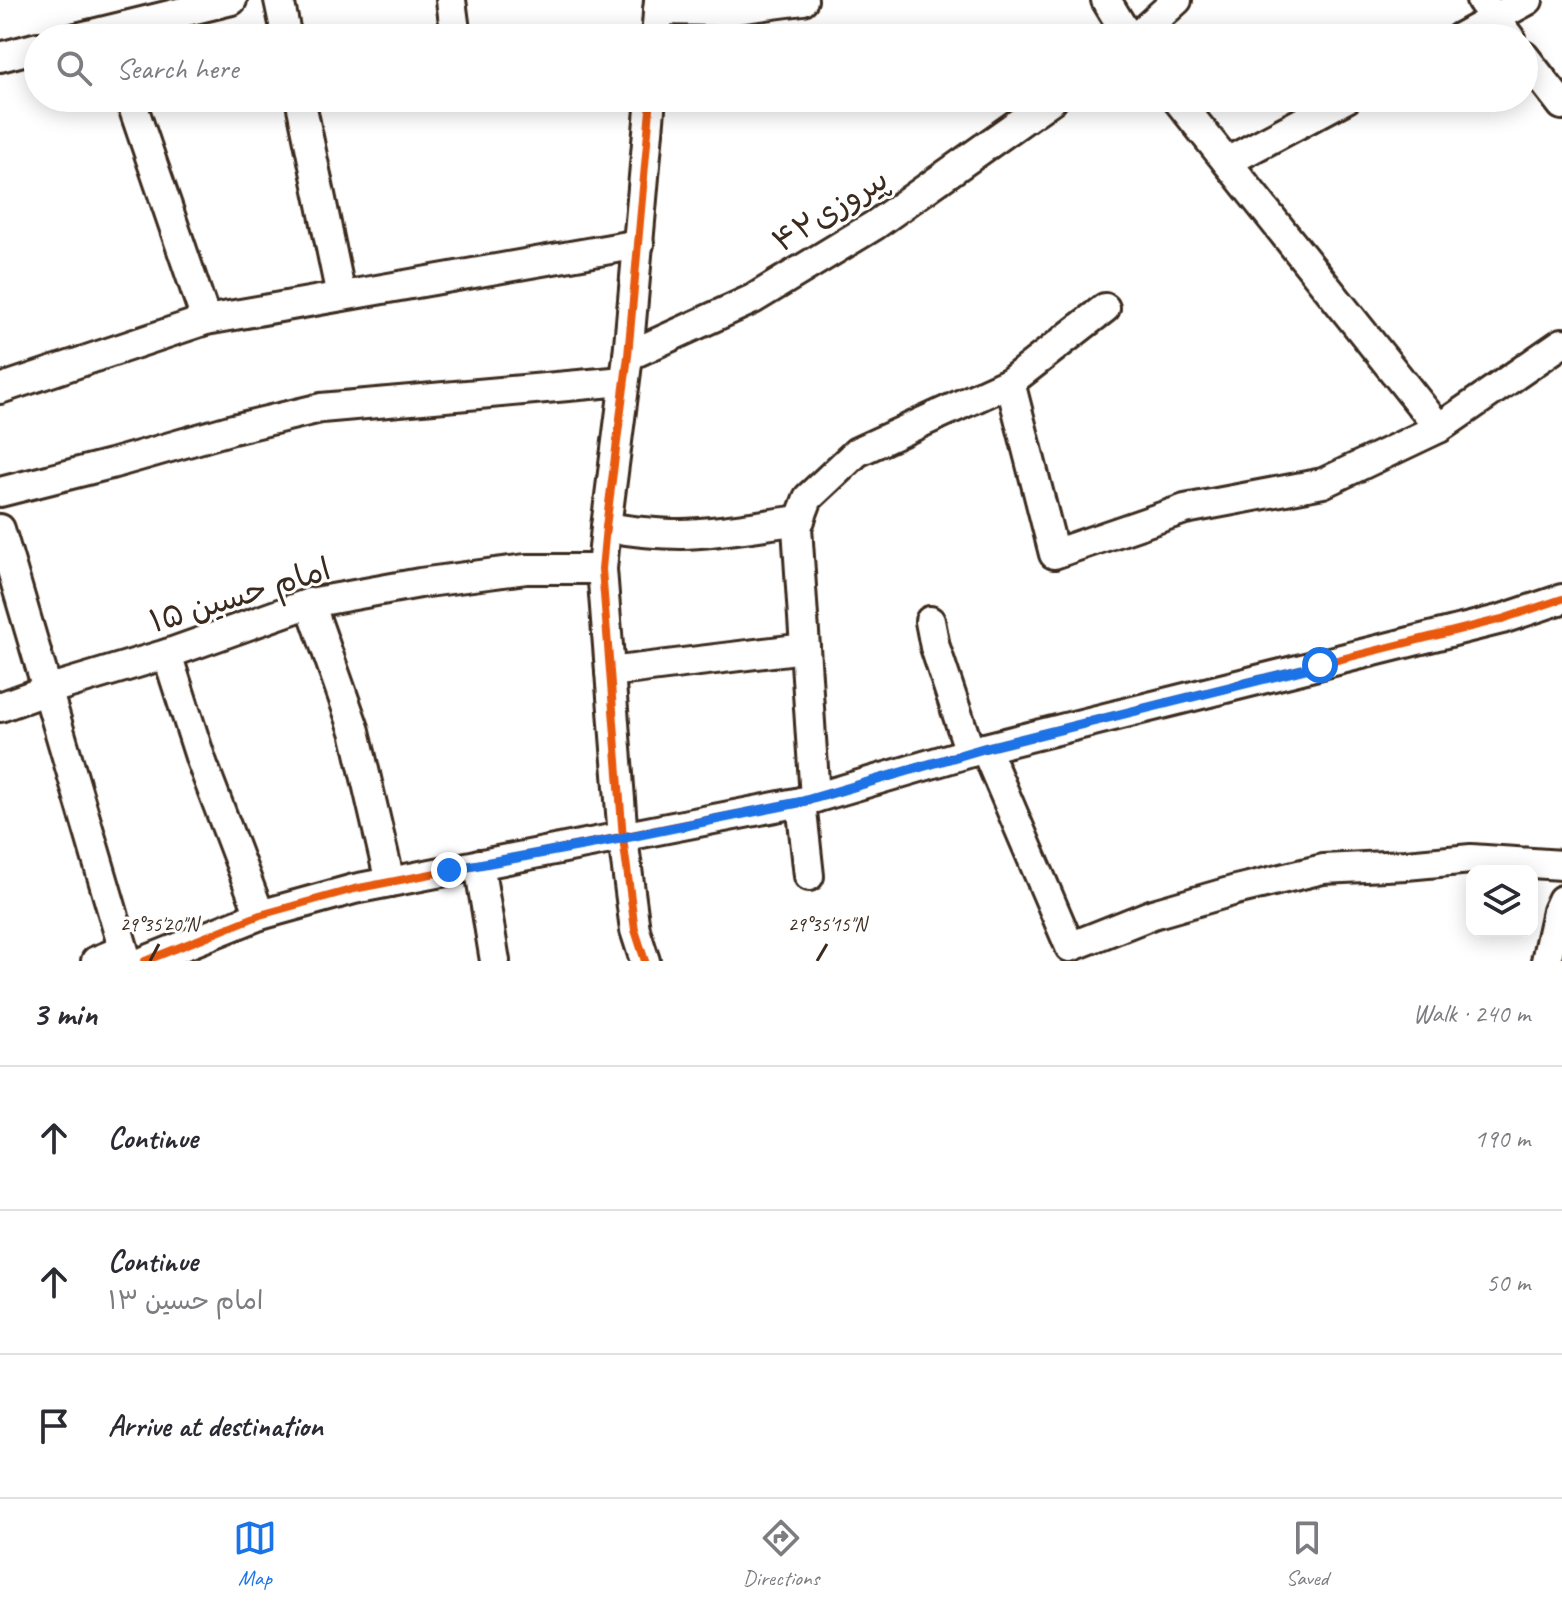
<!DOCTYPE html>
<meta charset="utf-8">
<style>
:root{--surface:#fff;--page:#f2f2f3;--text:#2b2b33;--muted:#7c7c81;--line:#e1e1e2;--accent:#1a73e8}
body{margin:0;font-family:Caveat,"Playpen Sans Arabic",sans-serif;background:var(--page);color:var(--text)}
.controls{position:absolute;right:24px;bottom:24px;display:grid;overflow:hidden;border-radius:16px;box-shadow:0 4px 20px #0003}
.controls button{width:72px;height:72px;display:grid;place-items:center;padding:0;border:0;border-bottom:2px solid var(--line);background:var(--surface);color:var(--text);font:40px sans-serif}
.stop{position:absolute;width:24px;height:24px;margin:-18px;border:6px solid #1a73e8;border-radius:50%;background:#fff}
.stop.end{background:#1a73e8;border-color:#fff;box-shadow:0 2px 8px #0008}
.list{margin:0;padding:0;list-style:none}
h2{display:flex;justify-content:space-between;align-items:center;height:104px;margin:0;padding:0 32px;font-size:34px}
h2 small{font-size:26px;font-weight:400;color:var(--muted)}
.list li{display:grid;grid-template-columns:52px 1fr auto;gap:24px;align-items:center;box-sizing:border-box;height:144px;padding:0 32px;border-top:2px solid var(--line)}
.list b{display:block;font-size:30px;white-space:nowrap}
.list p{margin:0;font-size:26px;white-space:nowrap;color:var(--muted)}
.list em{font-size:26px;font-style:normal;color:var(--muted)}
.icon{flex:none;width:44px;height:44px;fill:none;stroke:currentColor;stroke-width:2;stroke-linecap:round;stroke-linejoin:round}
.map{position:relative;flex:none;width:1562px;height:961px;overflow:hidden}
.search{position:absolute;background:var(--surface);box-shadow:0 4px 20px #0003;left:24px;right:24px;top:24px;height:88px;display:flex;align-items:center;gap:20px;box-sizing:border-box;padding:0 28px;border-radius:44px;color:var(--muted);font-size:30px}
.sheet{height:536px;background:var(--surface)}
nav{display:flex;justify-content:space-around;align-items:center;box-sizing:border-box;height:112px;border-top:2px solid var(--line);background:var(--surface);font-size:22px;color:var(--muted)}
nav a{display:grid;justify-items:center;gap:4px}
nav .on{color:var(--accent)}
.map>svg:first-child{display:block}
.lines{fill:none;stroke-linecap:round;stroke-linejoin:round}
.minor-casing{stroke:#3b2a1e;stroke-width:34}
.minor{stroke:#fff;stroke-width:28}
.cycleway-casing{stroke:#fff;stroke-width:13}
.cycleway{stroke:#e8590c;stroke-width:8}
.route{stroke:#1a73e8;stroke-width:10}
.ticks{fill:none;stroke:#3b2a1e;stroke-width:3}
.labels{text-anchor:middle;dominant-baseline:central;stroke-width:6;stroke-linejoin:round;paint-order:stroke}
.street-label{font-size:32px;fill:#3b2a1e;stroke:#fff}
.ticks-label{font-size:20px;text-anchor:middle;fill:#3b2a1e;stroke:#fff;stroke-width:6;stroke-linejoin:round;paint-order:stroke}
</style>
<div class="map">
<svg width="1562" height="961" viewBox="0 0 1562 961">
<rect width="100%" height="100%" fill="#fff"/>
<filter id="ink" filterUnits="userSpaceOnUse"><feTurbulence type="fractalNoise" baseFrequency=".0125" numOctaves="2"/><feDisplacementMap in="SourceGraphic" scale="16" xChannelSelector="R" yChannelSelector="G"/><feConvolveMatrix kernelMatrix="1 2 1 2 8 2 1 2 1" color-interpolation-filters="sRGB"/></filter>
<g filter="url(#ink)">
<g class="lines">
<g class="minor-casing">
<g id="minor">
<polyline points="279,0 287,38"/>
<polyline points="451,0 456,38"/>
<polyline points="1106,0 1129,38"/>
<polyline points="1481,0 1510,38"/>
<polyline points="658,10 721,11 803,0"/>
<polyline points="76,38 232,0"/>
<polyline points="656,38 659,0"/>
<polyline points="1135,38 1177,0"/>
<polyline points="1459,38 1528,0"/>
<polyline points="1524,56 1562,105"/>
<polyline points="0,57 38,47"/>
<polyline points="130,98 206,320"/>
<polyline points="300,98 341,296"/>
<polyline points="1176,98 1439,428"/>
<polyline points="1227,162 1347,98"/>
<polyline points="628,356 753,299 875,225 1054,98"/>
<polyline points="1010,382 1054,554 1185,509 1323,483 1439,428 1562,343"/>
<polyline points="0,389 206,320 639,244"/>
<polyline points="0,492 111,464 233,429 321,408 624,381"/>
<path d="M 606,527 C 631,531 656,534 681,534 C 721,533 761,525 800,520"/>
<polyline points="0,529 127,961"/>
<polyline points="310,603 355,731 390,882"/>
<polyline points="930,621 935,647 970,752"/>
<polyline points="167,654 201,760 260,915"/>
<polyline points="610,672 805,648"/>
<polyline points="0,707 47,690 167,654 310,603 420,583 526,569 602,569"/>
<polyline points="985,748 1070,947 1153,914 1236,890 1323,869 1406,865 1471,859 1562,865"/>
<polyline points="815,798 797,527 808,498 857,452 1010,382 1105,308"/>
<polyline points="801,802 809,876"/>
<polyline points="479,864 495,961"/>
<polyline points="96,961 123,950"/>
<polyline points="145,961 260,915 354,889 801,802 985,748 1502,619 1562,599"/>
<polyline points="645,961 635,930 623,838 602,569 606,527 628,356 651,98"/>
<polyline points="1546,961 1557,911 1562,900"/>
</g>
</g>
<use href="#minor" class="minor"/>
<g class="cycleway-casing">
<g id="cycleway">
<polyline points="145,961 260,915 354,889 801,802 985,748 1502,619 1562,599"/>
<polyline points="645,961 635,930 623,838 602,569 606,527 628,356 651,98"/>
</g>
</g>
<use href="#cycleway" class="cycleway"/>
</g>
</g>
<g class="lines" filter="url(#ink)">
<polyline class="route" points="449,870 623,838 801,802 985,748 1320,665"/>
</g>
<path class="ticks" d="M 150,961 L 159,944M 817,961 L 827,944"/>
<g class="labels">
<g class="street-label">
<text transform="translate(830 210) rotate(-32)">پیروزی۴۲</text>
<text transform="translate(240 595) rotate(-17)">امام حسین ۱۵</text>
</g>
</g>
<g class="ticks-label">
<text x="159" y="931">29°35'20"N</text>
<text x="827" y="931">29°35'15"N</text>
</g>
</svg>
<div class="controls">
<button><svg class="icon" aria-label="layers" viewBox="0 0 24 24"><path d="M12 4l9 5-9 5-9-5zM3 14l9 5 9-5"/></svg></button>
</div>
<div class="stop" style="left:1320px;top:665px"></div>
<div class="stop end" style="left:449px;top:870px"></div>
<div class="search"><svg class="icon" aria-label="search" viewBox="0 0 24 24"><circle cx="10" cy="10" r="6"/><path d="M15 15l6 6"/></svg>Search here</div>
</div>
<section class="sheet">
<h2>3 min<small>Walk · 240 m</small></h2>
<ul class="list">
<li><svg class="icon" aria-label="ahead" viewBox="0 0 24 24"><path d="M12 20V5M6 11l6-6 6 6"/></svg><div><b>Continue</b></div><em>190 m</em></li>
<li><svg class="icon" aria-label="ahead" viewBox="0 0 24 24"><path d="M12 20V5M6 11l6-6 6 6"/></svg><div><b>Continue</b><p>امام حسین ۱۳</p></div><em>50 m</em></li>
<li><svg class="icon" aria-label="arrive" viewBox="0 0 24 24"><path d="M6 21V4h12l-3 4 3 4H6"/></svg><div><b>Arrive at destination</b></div></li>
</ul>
</section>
<nav>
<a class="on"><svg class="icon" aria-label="map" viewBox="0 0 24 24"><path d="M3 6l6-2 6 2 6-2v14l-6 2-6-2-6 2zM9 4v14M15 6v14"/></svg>Map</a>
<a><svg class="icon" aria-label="directions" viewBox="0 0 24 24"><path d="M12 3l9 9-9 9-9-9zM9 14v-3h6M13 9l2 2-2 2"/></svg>Directions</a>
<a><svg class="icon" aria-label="saved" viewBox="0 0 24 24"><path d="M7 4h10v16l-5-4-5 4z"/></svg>Saved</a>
</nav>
